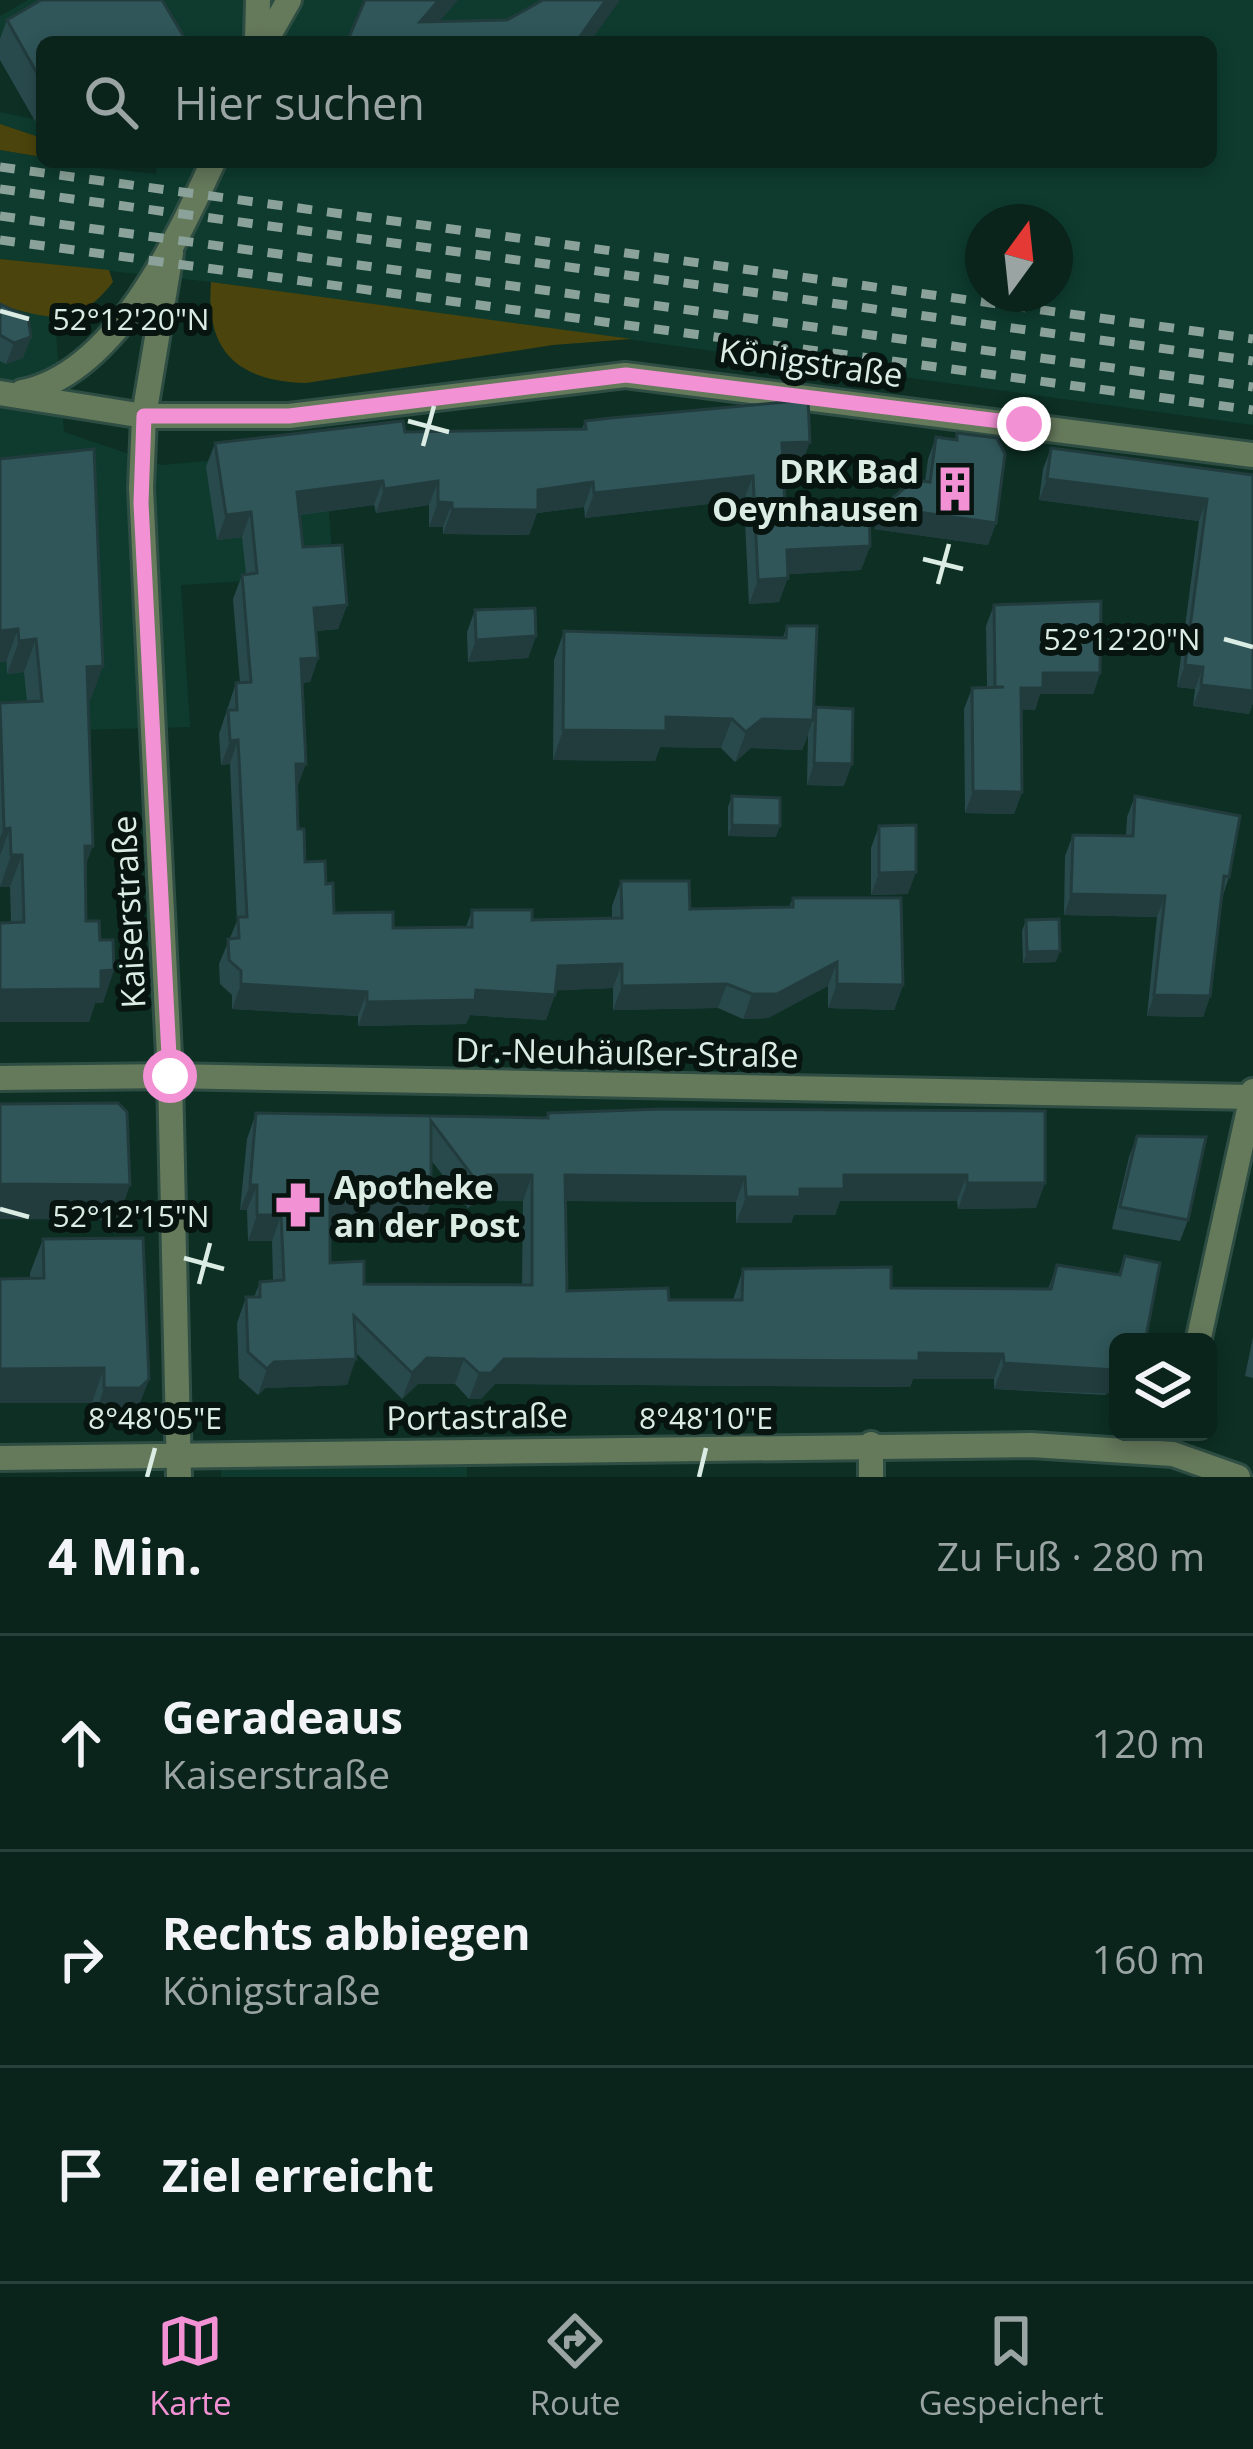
<!DOCTYPE html>
<html lang="de">
<meta charset="utf-8">
<style>
:root{--surface:#0a231b;--page:#132b24;--text:#f1f3f6;--muted:#99a4a3;--line:#2a403a;--accent:#f391d5}
body{margin:0;font-family:"Open Sans",sans-serif;background:var(--page);color:var(--text)}
.controls{position:absolute;right:36px;bottom:36px;display:grid;overflow:hidden;border-radius:18px;box-shadow:0 6px 18px #0003}
.controls button{width:108px;height:108px;display:grid;place-items:center;padding:0;border:0;border-bottom:3px solid var(--line);background:var(--surface);color:var(--text);font:60px sans-serif}
.compass{position:absolute;left:965px;top:204px;width:108px;height:108px;border-radius:50%;background:var(--surface);box-shadow:0 6px 18px #0003;rotate:15deg}
.stop{position:absolute;width:36px;height:36px;margin:-27px;border:9px solid #f391d5;border-radius:50%;background:#fff}
.stop.end{background:#f391d5;border-color:#fff;box-shadow:0 3px 12px #0008}
.list{margin:0;padding:0;list-style:none}
h2{display:flex;justify-content:space-between;align-items:center;height:156px;margin:0;padding:0 48px;font-size:51px}
h2 small{font-size:39px;font-weight:400;color:var(--muted)}
.list li{display:grid;grid-template-columns:78px 1fr auto;gap:36px;align-items:center;box-sizing:border-box;height:216px;padding:0 48px;border-top:3px solid var(--line)}
.list b{display:block;font-size:45px;white-space:nowrap}
.list p{margin:0;font-size:39px;white-space:nowrap;color:var(--muted)}
.list em{font-size:39px;font-style:normal;color:var(--muted)}
.icon{flex:none;width:66px;height:66px;fill:none;stroke:currentColor;stroke-width:2;stroke-linecap:round;stroke-linejoin:round}
.map{position:relative;flex:none;width:1253px;height:1477px;overflow:hidden}
.search{position:absolute;background:var(--surface);box-shadow:0 6px 18px #0003;left:36px;right:36px;top:36px;height:132px;display:flex;align-items:center;gap:30px;box-sizing:border-box;padding:0 42px;border-radius:18px;color:var(--muted);font-size:45px}
.sheet{height:804px;background:var(--surface)}
nav{display:flex;justify-content:space-around;align-items:center;box-sizing:border-box;height:168px;border-top:3px solid var(--line);background:var(--surface);font-size:33px;color:var(--muted)}
nav a{display:grid;justify-items:center;gap:6px}
nav .on{color:var(--accent)}
.map>svg:first-child{display:block}
.built{fill:#0e3b2e;fill-rule:evenodd}
.green{fill:#4b440c}
.lines{fill:none;stroke-linecap:round;stroke-linejoin:round}
.minor-casing{stroke:#2e4d43;stroke-width:30}
.minor{stroke:#65795b;stroke-width:24}
.rail{stroke:#8aa299;stroke-width:9;stroke-dasharray:15 15;stroke-linecap:butt}
.wall{fill:#294a4d;fill-rule:evenodd}
.shaded-wall{fill:#223c3e}
.building{fill:#305659;stroke:#223c3e;stroke-width:3;fill-rule:evenodd}
.route{stroke:#f391d5;stroke-width:15}
.ticks{fill:none;stroke:#daece4;stroke-width:4.5}
.labels{text-anchor:middle;dominant-baseline:central;stroke-width:12;stroke-linejoin:round;paint-order:stroke}
.street-label{font-size:33px;fill:#daece4;stroke:#07140f}
.poi-label{font-size:33px;font-weight:bold;fill:#daece4;stroke:#07140f;text-anchor:end}
.ticks-label{font-size:30px;text-anchor:middle;fill:#daece4;stroke:#07140f;stroke-width:12;stroke-linejoin:round;paint-order:stroke}
</style>
<div class="map">
<svg width="1253" height="1477" viewBox="0 0 1253 1477">
<rect width="100%" height="100%" fill="#0d2f24"/>
<g class="built">
<path d="M 28,0 L 1253,0 L 1253,425 L 211,282 L 0,259 L 0,150 L 42,157 L 42,162 L 156,174 L 157,162 L 1211,162 L 1211,42 L 42,42 L 42,138 L 0,124 L 0,112 L 34,119 L 0,60 L 0,16 ZM 983,222 L 1055,222 L 1055,294 L 983,294 Z"/>
<polygon points="0,280 52,284 64,432 162,465 324,450 334,576 181,585 190,727 0,732"/>
<polygon points="467,1459 467,1477 221,1477 221,1461"/>
</g>
<g class="green">
<polygon points="0,124 42,138 42,157 0,150"/>
<path d="M 0,259 L 109,270 L 113,282 C 77,328 53,320 0,305 Z"/>
<path d="M 211,282 L 632,339 L 553,345 L 306,383 C 239,381 205,353 211,282 Z"/>
</g>
<g class="lines">
<g class="minor-casing">
<g id="minor">
<polyline points="257,42 258,0"/>
<polyline points="265,42 289,0"/>
<polyline points="171,253 144,416 141,488 170,1076 179,1477"/>
<path d="M 22,392 C 115,374 177,240 213,162"/>
<polyline points="0,393 144,416 289,416 625,375 1253,455"/>
<polyline points="0,1078 170,1076 1253,1097"/>
<polyline points="1198,1342 1253,1091"/>
<polyline points="871,1444 871,1477"/>
<polyline points="0,1458 1031,1445 1173,1454 1238,1477"/>
</g>
</g>
<use href="#minor" class="minor"/>
<g class="rail">
<polyline points="0,167 1253,339"/>
<polyline points="0,189 1253,361"/>
<polyline points="0,216 1253,387"/>
<polyline points="0,240 1253,410"/>
</g>
</g>
<g class="wall">
<polygon points="7,20 42,42 42,121 35,121 0,60 0,39"/>
<polygon points="0,304 31,337 23,358 6,364 0,361"/>
<polygon points="585,421 801,466 783,467 785,509 870,546 861,570 788,574 779,602 749,604 744,500 585,518 584,507 537,513 529,535 443,534 443,527 429,527 429,505 376,513 374,505 299,515 303,547 347,605 338,629 316,631 318,658 310,682 302,683 297,788 298,829 305,862 326,884 334,913 393,928 466,927 472,910 532,920 612,918 612,906 621,881 690,909 789,907 793,898 903,985 894,1010 828,1008 828,986 768,1018 743,1019 718,1008 613,1010 613,988 555,990 546,1020 470,1015 466,1024 358,1026 358,1016 232,1009 232,995 220,984 219,964 237,921 230,764 221,765 219,734 236,683 240,683 233,599 242,575 246,574 242,537 217,540 206,467 215,443 405,432 582,429"/>
<polygon points="957,433 996,523 988,545 874,529 925,482 928,459 936,437 955,439"/>
<polygon points="1051,448 1253,475 1253,703 1249,714 1193,706 1195,689 1177,687 1199,521 1039,500 1043,469"/>
<polygon points="0,459 91,699 88,699 86,921 103,1003 95,1003 89,1022 0,1022 0,923 11,922 10,887 0,887 0,703 27,702 24,672 7,674"/>
<polygon points="994,605 1100,673 1093,694 1040,694 1035,710 1021,709 1022,792 1014,814 965,813 964,709 972,688 987,687 986,626"/>
<polygon points="475,610 536,636 528,658 468,662 467,632"/>
<polygon points="787,626 813,714 816,707 844,786 807,785 808,735 802,750 751,748 735,762 721,748 660,747 655,761 553,760 554,660 564,631 783,637"/>
<polygon points="732,796 776,837 728,836 728,807"/>
<polygon points="1135,796 1229,877 1222,898 1210,996 1203,1017 1147,1016 1157,917 1064,915 1065,856 1073,835 1126,836 1127,817"/>
<polygon points="879,826 908,894 871,895 871,848"/>
<polygon points="1026,920 1056,962 1023,963 1022,931"/>
<path d="M 1045,1111 L 1036,1208 L 958,1209 L 957,1201 L 840,1201 L 835,1215 L 794,1215 L 791,1223 L 736,1223 L 736,1202 L 566,1201 L 567,1291 L 669,1300 L 733,1300 L 743,1269 L 891,1288 L 1048,1289 L 1057,1265 L 1118,1275 L 1125,1256 L 1106,1395 L 994,1389 L 994,1379 L 913,1379 L 910,1387 L 495,1384 L 481,1399 L 469,1399 L 455,1384 L 418,1384 L 402,1399 L 356,1353 L 347,1385 L 265,1388 L 258,1395 L 239,1378 L 237,1323 L 246,1297 L 254,1297 L 260,1282 L 273,1281 L 272,1241 L 248,1241 L 247,1210 L 240,1210 L 247,1139 L 256,1113 L 546,1118 L 548,1113 ZM 431,1160 L 468,1208 L 478,1200 L 523,1201 L 522,1285 L 364,1284 L 330,1263 L 330,1229 L 421,1228 L 431,1202 Z"/>
<polygon points="1137,1136 1188,1220 1180,1241 1112,1229 1129,1157"/>
<polygon points="43,1239 149,1379 136,1413 128,1423 92,1423 92,1403 30,1278 30,1273"/>
<polygon points="1253,1337 1253,1378 1245,1376"/>
</g>
<g class="shaded-wall">
<polygon points="439,0 458,0 422,42 420,22"/>
<polygon points="606,0 620,0 590,42 576,42"/>
<polygon points="42,102 42,121 35,121"/>
<polygon points="31,337 23,358 6,364 14,343"/>
<polygon points="810,442 801,466 773,468 782,443"/>
<polygon points="753,476 744,500 585,518 594,493"/>
<polygon points="1047,479 1207,499 1199,521 1039,500"/>
<polygon points="383,481 374,505 288,516 297,492"/>
<polygon points="438,481 429,505 376,513 384,489"/>
<polygon points="593,482 584,507 537,513 529,535 443,534 452,509 538,490"/>
<polygon points="438,502 452,503 443,527 429,527"/>
<polygon points="882,507 996,523 988,545 874,529"/>
<polygon points="251,512 242,537 217,540 226,515"/>
<polygon points="870,546 861,570 778,575 787,550"/>
<polygon points="788,578 779,602 749,604 758,580"/>
<polygon points="347,605 338,629 305,632 314,608"/>
<polygon points="18,629 6,662 0,662 0,631"/>
<polygon points="536,636 528,658 468,662 476,640"/>
<polygon points="36,639 24,672 7,674 19,641"/>
<polygon points="318,658 310,682 292,684 301,659"/>
<polygon points="1185,665 1203,667 1195,689 1177,687"/>
<polygon points="103,666 91,699 75,700 87,667"/>
<polygon points="1043,673 1100,673 1093,694 1040,694 1035,710 1013,709 1021,688"/>
<polygon points="1201,685 1253,691 1253,703 1249,714 1193,706"/>
<polygon points="666,717 732,719 721,748 660,747 655,761 553,760 563,730"/>
<polygon points="762,719 813,720 802,750 751,748 735,762 746,732"/>
<polygon points="238,740 230,764 221,765 230,741"/>
<polygon points="814,763 852,764 844,786 807,785"/>
<polygon points="296,764 306,764 297,788"/>
<polygon points="973,791 1022,792 1014,814 965,813"/>
<polygon points="732,825 780,826 776,837 728,836"/>
<polygon points="10,828 0,856 0,838 4,829"/>
<polygon points="85,846 93,846 81,878"/>
<polygon points="11,855 22,855 10,887 0,887"/>
<polygon points="916,872 908,894 871,895 879,873"/>
<polygon points="1071,894 1165,896 1157,917 1064,915"/>
<polygon points="1060,951 1056,962 1023,963 1027,952"/>
<polygon points="837,962 828,986 768,1018 743,1019 752,994"/>
<polygon points="622,964 613,988 549,991 558,966"/>
<polygon points="114,970 103,1003 95,1003 89,1022 0,1022 0,990"/>
<polygon points="241,984 367,992 358,1016 232,1009"/>
<polygon points="727,984 718,1008 613,1010 622,986"/>
<polygon points="837,984 903,985 894,1010 828,1008"/>
<polygon points="476,990 555,995 546,1020 470,1015 466,1024 358,1026 367,1002"/>
<polygon points="1154,995 1210,996 1203,1017 1147,1016"/>
<polygon points="487,1175 532,1175 523,1201 478,1200 468,1208 477,1182"/>
<polygon points="565,1175 745,1177 736,1202 556,1201"/>
<polygon points="844,1175 967,1175 957,1201 840,1201 835,1215 794,1215 791,1223 736,1223 746,1197"/>
<polygon points="967,1183 1045,1183 1036,1208 958,1209"/>
<polygon points="0,1184 130,1185 118,1220 0,1219"/>
<polygon points="250,1185 257,1185 247,1210 240,1210"/>
<polygon points="431,1202 421,1228 320,1229 330,1203"/>
<polygon points="257,1215 281,1215 272,1241 248,1241"/>
<polygon points="919,1353 1003,1354 994,1379 913,1379 910,1387 495,1384 481,1399 469,1399 479,1373 504,1359"/>
<polygon points="427,1358 464,1359 455,1384 418,1384 402,1399 412,1373"/>
<polygon points="356,1359 347,1385 265,1388 258,1395 267,1369 274,1362"/>
<polygon points="1004,1363 1118,1369 1118,1394 994,1389"/>
<polygon points="104,1368 92,1403 0,1403 0,1369"/>
<polygon points="149,1379 136,1413 128,1423 92,1423 104,1388"/>
</g>
<g class="building">
<polygon points="41,0 162,0 187,42 42,42 42,82 7,20"/>
<polygon points="365,0 439,0 420,22 507,20 543,0 606,0 576,42 347,42"/>
<polygon points="0,304 28,317 31,337 14,343 0,335"/>
<polygon points="808,400 810,442 782,443 785,509 869,505 870,546 787,550 788,578 758,580 753,476 594,493 593,482 538,490 538,510 452,509 452,503 438,502 438,481 384,489 383,481 297,492 303,547 342,545 347,605 314,608 318,658 301,659 306,764 296,764 298,829 304,829 305,862 325,861 326,884 333,883 334,913 393,912 393,928 472,927 472,910 532,910 532,920 622,918 621,881 689,881 690,909 793,907 793,898 901,898 903,985 837,984 837,962 777,994 752,994 727,984 622,986 622,964 558,966 555,995 476,990 475,1000 367,1002 367,992 241,984 241,971 229,960 228,939 239,938 238,917 247,917 238,740 230,741 228,710 237,710 236,683 251,682 242,575 257,573 251,512 226,515 215,443 403,421 405,432 586,429 585,421 611,418"/>
<polygon points="957,433 997,438 1005,454 996,523 882,507 914,480 930,482 936,437 957,440"/>
<polygon points="1051,448 1253,475 1253,691 1201,685 1203,667 1185,665 1207,499 1047,479"/>
<polygon points="94,449 103,666 87,667 93,846 85,846 86,921 99,921 100,940 113,940 114,970 101,971 101,989 0,990 0,923 24,922 22,855 11,855 10,828 4,829 0,703 42,701 36,639 19,641 18,629 0,631 0,459"/>
<polygon points="1101,601 1100,673 1043,673 1043,688 1021,688 1022,792 973,791 972,688 1004,687 995,687 994,605"/>
<polygon points="535,608 536,636 476,640 475,610"/>
<polygon points="787,626 817,626 813,720 762,719 746,732 732,719 666,717 666,731 563,730 564,631 786,638"/>
<polygon points="816,707 853,709 852,764 814,763"/>
<polygon points="732,796 780,798 780,826 732,825"/>
<polygon points="1135,796 1240,816 1229,877 1224,876 1210,996 1154,995 1165,896 1071,894 1073,835 1133,836"/>
<polygon points="916,825 916,872 879,873 879,826"/>
<polygon points="1059,919 1060,951 1027,952 1026,920"/>
<polygon points="118,1103 127,1112 130,1185 0,1184 0,1104"/>
<path d="M 663,1109 L 1045,1111 L 1045,1183 L 967,1183 L 967,1175 L 844,1175 L 844,1189 L 800,1189 L 800,1197 L 746,1197 L 745,1177 L 565,1175 L 567,1291 L 668,1288 L 669,1300 L 742,1300 L 743,1269 L 891,1267 L 891,1288 L 1051,1289 L 1057,1265 L 1120,1275 L 1125,1256 L 1160,1263 L 1145,1342 L 1118,1342 L 1118,1369 L 1115,1370 L 1004,1363 L 1003,1354 L 919,1353 L 919,1361 L 504,1359 L 491,1373 L 479,1373 L 464,1359 L 427,1358 L 412,1373 L 354,1316 L 356,1359 L 274,1362 L 267,1369 L 248,1352 L 246,1297 L 260,1297 L 260,1282 L 284,1280 L 281,1215 L 257,1215 L 257,1185 L 250,1185 L 256,1113 L 548,1118 L 548,1113 ZM 431,1121 L 477,1182 L 487,1175 L 532,1175 L 532,1285 L 364,1284 L 364,1261 L 330,1263 L 330,1203 L 431,1202 Z"/>
<polygon points="1137,1136 1206,1137 1188,1220 1120,1207"/>
<polygon points="143,1238 149,1379 140,1388 104,1388 104,1368 0,1369 0,1279 44,1278 43,1239"/>
</g>
<g class="lines">
<polyline class="route" points="170,1076 141,503 144,416 289,416 626,375 1024,424"/>
</g>
<path class="ticks" d="M 0,311 L 29,319M 408,421 L 449,432M 423,446 L 434,406M 923,559 L 963,569M 938,584 L 949,544M 1224,639 L 1253,647M 0,1209 L 29,1217M 184,1258 L 224,1269M 199,1284 L 210,1243M 147,1477 L 155,1448M 699,1477 L 706,1448"/>
<defs>
<g id="building-bare" transform="scale(3.6)"><path d="M-4-6H4V6H1V3H-1V6H-4ZM-2.5-4.3h1.7v1.8h-1.7ZM.8-4.3h1.7v1.8H.8ZM-2.5-1h1.7V.8h-1.7ZM.8-1h1.7V.8H.8Z" fill="#f391d5" stroke="#07140f" stroke-width="2.5" paint-order="stroke"/></g>
<g id="pharmacy-bare" transform="scale(3.6)"><path d="M-2-6h4v4h4v4h-4v4h-4v-4h-4v-4h4Z" fill="#f391d5" stroke="#07140f" stroke-width="2.5" paint-order="stroke"/></g>
</defs>
<g fill-rule="evenodd">
<use href="#building-bare" x="955" y="489"/>
<use href="#pharmacy-bare" x="298" y="1205"/>
</g>
<g class="labels">
<g class="street-label">
<text transform="translate(811 362) rotate(8)">Königstraße</text>
<text transform="translate(128 912) rotate(-93)">Kaiserstraße</text>
<text transform="translate(627 1052) rotate(1)">Dr.-Neuhäußer-Straße</text>
<text transform="translate(477 1416) rotate(-1)">Portastraße</text>
</g>
<g class="poi-label">
<text x="919" y="470">DRK Bad<tspan x="919" dy="38">Oeynhausen</tspan></text>
<text x="334" y="1186" text-anchor="start">Apotheke<tspan x="334" dy="38">an der Post</tspan></text>
</g>
</g>
<g class="ticks-label">
<text x="131" y="330">52°12'20"N</text>
<text x="1122" y="650">52°12'20"N</text>
<text x="131" y="1227">52°12'15"N</text>
<text x="155" y="1429">8°48'05"E</text>
<text x="706" y="1429">8°48'10"E</text>
</g>
</svg>
<div class="controls">
<button><svg class="icon" aria-label="layers" viewBox="0 0 24 24"><path d="M12 4l9 5-9 5-9-5zM3 14l9 5 9-5"/></svg></button>
</div>
<svg class="compass" viewBox="-18 -18 36 36"><path d="M0-13l5 13h-10z" fill="#e53935"/><path d="M0 13l5-13h-10z" fill="#99a4a3"/></svg>
<div class="stop" style="left:170px;top:1076px"></div>
<div class="stop end" style="left:1024px;top:424px"></div>
<div class="search"><svg class="icon" aria-label="search" viewBox="0 0 24 24"><circle cx="10" cy="10" r="6"/><path d="M15 15l6 6"/></svg>Hier suchen</div>
</div>
<section class="sheet">
<h2>4 Min.<small>Zu Fuß · 280 m</small></h2>
<ul class="list">
<li><svg class="icon" aria-label="ahead" viewBox="0 0 24 24"><path d="M12 20V5M6 11l6-6 6 6"/></svg><div><b>Geradeaus</b><p>Kaiserstraße</p></div><em>120 m</em></li>
<li><svg class="icon" aria-label="right" viewBox="0 0 24 24"><path d="M7 20v-9h11M14 6l5 5-5 5"/></svg><div><b>Rechts abbiegen</b><p>Königstraße</p></div><em>160 m</em></li>
<li><svg class="icon" aria-label="arrive" viewBox="0 0 24 24"><path d="M6 21V4h12l-3 4 3 4H6"/></svg><div><b>Ziel erreicht</b></div></li>
</ul>
</section>
<nav>
<a class="on"><svg class="icon" aria-label="map" viewBox="0 0 24 24"><path d="M3 6l6-2 6 2 6-2v14l-6 2-6-2-6 2zM9 4v14M15 6v14"/></svg>Karte</a>
<a><svg class="icon" aria-label="directions" viewBox="0 0 24 24"><path d="M12 3l9 9-9 9-9-9zM9 14v-3h6M13 9l2 2-2 2"/></svg>Route</a>
<a><svg class="icon" aria-label="saved" viewBox="0 0 24 24"><path d="M7 4h10v16l-5-4-5 4z"/></svg>Gespeichert</a>
</nav>
